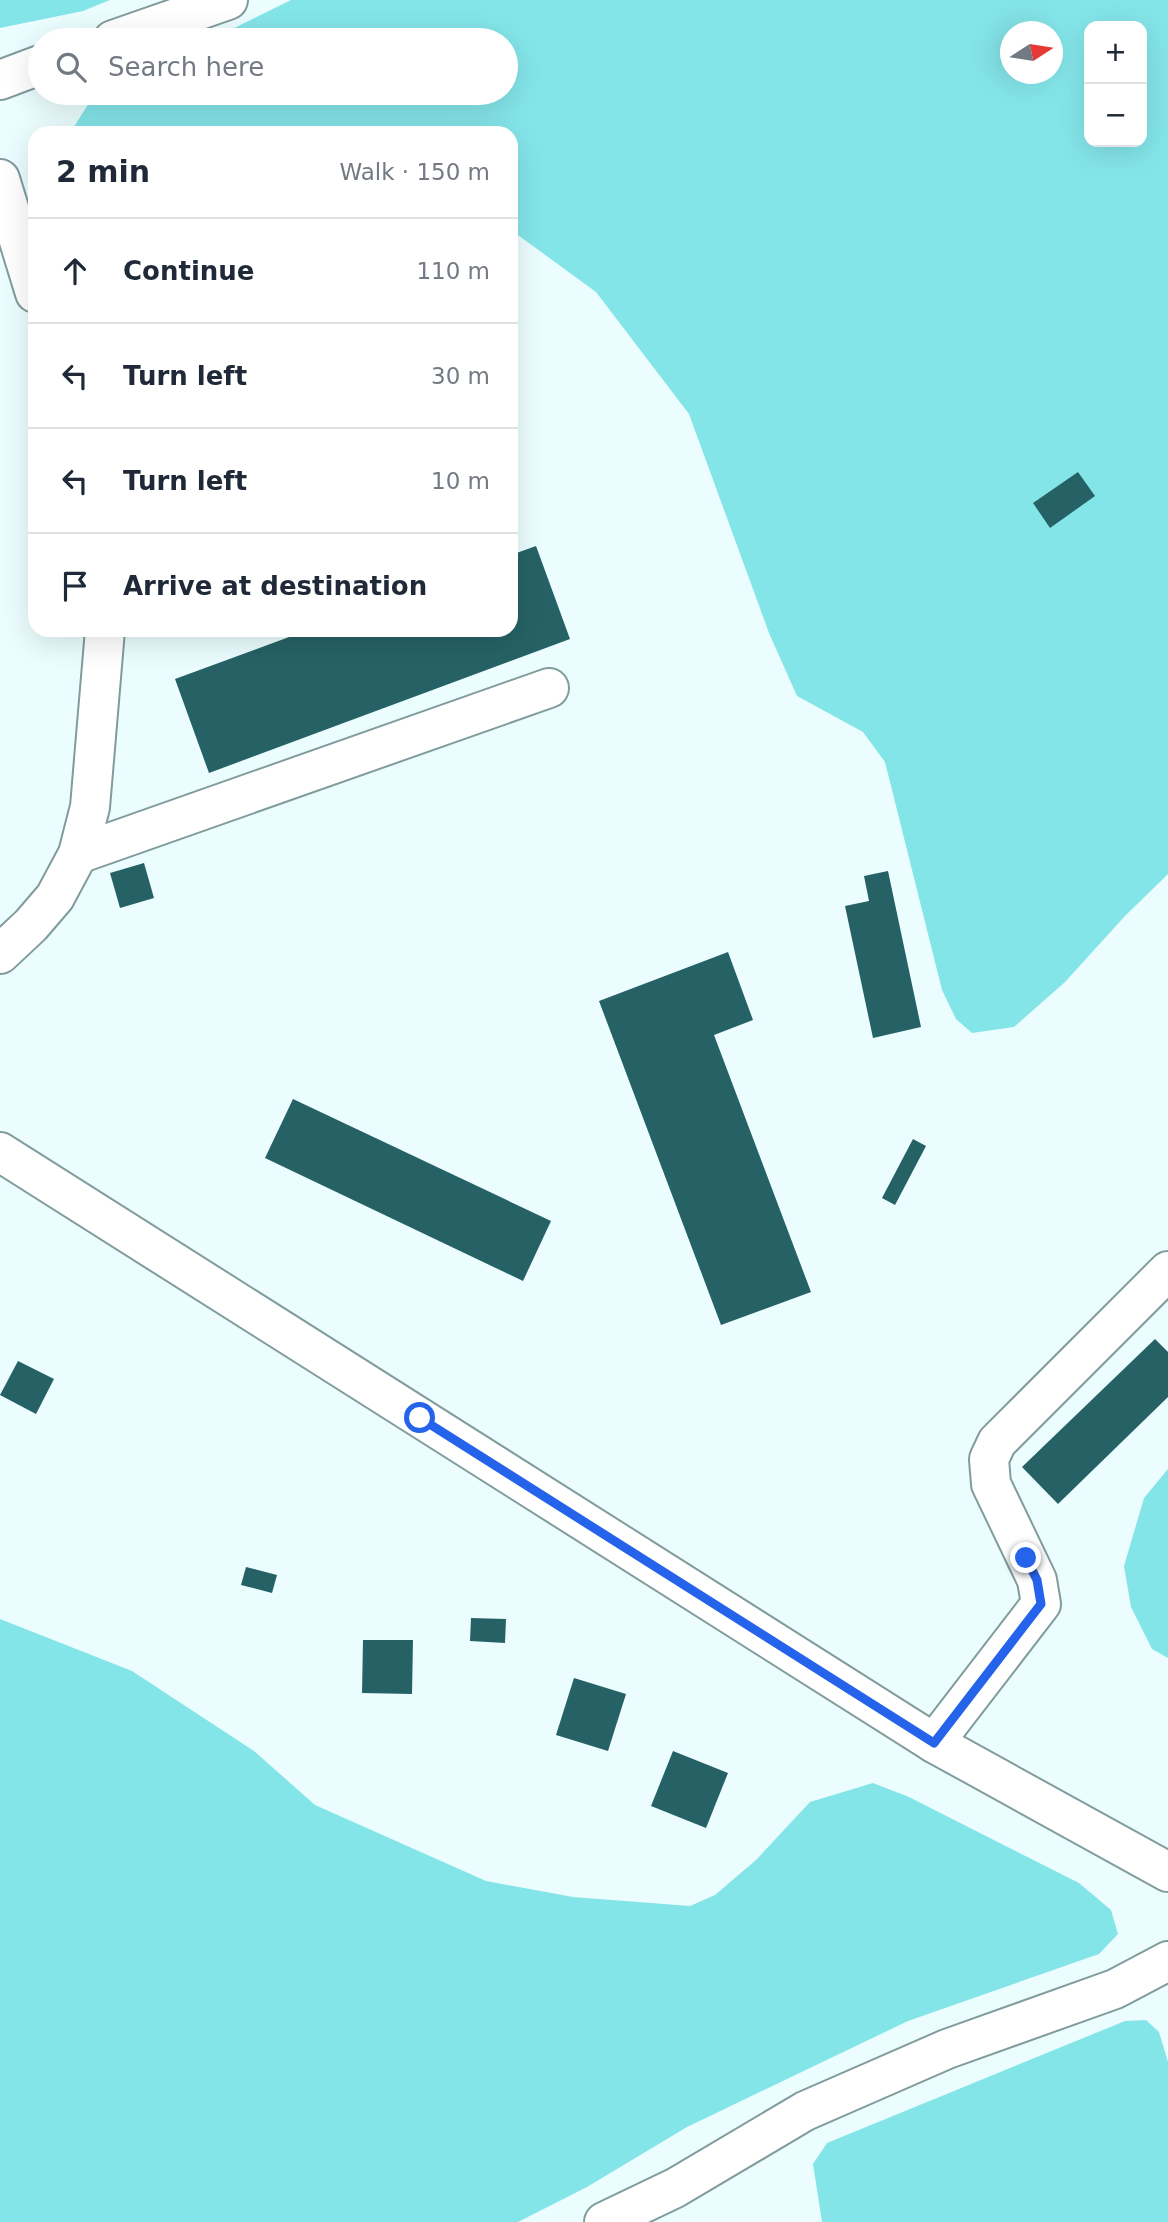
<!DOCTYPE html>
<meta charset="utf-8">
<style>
:root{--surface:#fff;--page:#f2f2f3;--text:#1f2937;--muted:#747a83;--line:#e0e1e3}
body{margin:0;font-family:"DejaVu Sans",sans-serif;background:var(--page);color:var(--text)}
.controls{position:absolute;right:21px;top:21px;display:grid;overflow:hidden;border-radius:14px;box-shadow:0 7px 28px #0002}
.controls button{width:63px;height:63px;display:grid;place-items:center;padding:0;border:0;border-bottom:2px solid var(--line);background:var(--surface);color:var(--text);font:35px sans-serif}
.compass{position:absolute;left:1000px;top:21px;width:63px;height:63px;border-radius:50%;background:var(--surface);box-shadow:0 7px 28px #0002;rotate:78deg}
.stop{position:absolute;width:21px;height:21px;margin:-16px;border:5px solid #2563eb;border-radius:50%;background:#fff}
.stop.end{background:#2563eb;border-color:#fff;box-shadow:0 2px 7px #0008}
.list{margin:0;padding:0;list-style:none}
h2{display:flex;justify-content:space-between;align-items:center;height:91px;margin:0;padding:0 28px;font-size:30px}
h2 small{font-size:23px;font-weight:400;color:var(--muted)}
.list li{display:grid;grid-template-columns:46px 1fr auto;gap:21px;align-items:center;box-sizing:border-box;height:105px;padding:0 28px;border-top:2px solid var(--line)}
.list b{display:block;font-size:26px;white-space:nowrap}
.list em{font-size:23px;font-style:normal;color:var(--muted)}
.icon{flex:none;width:38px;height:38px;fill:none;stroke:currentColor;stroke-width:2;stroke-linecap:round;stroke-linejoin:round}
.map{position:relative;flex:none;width:1168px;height:2222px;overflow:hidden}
.search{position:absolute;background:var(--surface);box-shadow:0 7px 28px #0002;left:28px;top:28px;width:490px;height:77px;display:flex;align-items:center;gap:18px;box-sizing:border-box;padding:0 24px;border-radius:38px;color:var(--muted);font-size:26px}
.panel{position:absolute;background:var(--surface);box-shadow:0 7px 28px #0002;left:28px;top:126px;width:490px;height:511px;border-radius:21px}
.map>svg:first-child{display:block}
.green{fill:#84e5e9;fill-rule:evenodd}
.building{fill:#266265}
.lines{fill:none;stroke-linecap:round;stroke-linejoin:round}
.minor-casing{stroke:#819c9d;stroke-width:42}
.minor{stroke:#fff;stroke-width:38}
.route{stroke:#2563eb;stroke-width:9}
</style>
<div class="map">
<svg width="1168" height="2222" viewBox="0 0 1168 2222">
<rect width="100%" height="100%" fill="#ebfdfe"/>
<g class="green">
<polygon points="0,0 110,0 83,11 0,28"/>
<path d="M 291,0 L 1168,0 L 1168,874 L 1125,916 L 1065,982 L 1014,1027 L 972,1033 L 956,1019 L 942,990 L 885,762 L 863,732 L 797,696 L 769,633 L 689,414 L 596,292 L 511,230 L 511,133 L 70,133 L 89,103 L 108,93 L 506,93 L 506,40 L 210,40 ZM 1089,26 L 1142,26 L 1142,142 L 1089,142 ZM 1010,32 L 1052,32 L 1052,74 L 1010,74 Z"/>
<polygon points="1168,1469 1168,1658 1152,1649 1131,1607 1124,1566 1144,1498"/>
<polygon points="0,1619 132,1671 254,1751 315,1805 486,1881 573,1897 690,1906 715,1895 756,1860 810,1802 873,1783 909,1797 1079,1883 1111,1910 1118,1934 1099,1954 908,2021 687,2127 587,2187 518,2222 0,2222"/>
<polygon points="1146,2020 1159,2032 1168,2062 1168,2222 822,2222 813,2164 827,2143 1125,2021"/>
</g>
<g class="building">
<polygon points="1078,472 1095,496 1050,528 1033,503"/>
<polygon points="536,546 570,639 209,773 175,679 308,630 511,630 511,555"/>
<polygon points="144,863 154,898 120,908 110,873"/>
<polygon points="888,871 921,1027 873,1038 845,906 869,901 864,876"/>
<polygon points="728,952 753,1020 714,1035 811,1292 721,1325 599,1001"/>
<polygon points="293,1099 551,1221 523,1281 265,1158"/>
<polygon points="913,1139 926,1146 895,1205 882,1198"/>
<polygon points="1155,1339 1168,1352 1168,1397 1058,1504 1022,1467"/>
<polygon points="18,1361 54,1379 36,1414 0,1395"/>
<polygon points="246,1567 277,1575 272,1593 241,1585"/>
<polygon points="471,1618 506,1619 505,1643 470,1641"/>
<polygon points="363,1640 413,1640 412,1694 362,1693"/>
<polygon points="574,1678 626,1694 608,1751 556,1735"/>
<polygon points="673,1751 728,1773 706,1828 651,1806"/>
</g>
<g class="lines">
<g class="minor-casing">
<g id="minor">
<polyline points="113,40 228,0"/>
<polyline points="0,80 40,65"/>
<polyline points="0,179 35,293"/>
<polyline points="78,854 549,688"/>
<polyline points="0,954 31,925 55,897 78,854 90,807 105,630"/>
<polyline points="0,1152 934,1743 1168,1872"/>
<polyline points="934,1743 1041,1604 1037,1580 991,1484 989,1459 997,1442 1168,1271"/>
<polyline points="604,2222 675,2188 805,2111 947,2049 1115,1989 1168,1961"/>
</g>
</g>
<use href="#minor" class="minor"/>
</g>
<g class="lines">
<polyline class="route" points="420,1418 934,1743 1041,1604 1037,1580 1026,1558"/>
</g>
</svg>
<div class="controls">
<button>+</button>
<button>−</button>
</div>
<svg class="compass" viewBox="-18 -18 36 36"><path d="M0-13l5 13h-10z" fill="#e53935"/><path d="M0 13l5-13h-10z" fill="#747a83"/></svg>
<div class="stop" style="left:420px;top:1418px"></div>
<div class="stop end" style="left:1026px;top:1558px"></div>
<div class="search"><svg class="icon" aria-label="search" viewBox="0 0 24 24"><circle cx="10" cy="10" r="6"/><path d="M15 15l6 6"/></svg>Search here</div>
<section class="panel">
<h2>2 min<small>Walk · 150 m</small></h2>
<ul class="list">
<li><svg class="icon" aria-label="ahead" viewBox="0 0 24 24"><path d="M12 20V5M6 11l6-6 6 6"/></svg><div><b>Continue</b></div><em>110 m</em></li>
<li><svg class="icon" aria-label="left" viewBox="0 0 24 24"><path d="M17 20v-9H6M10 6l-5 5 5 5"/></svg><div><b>Turn left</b></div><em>30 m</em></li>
<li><svg class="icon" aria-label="left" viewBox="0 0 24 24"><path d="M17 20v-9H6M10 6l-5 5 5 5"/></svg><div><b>Turn left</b></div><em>10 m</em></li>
<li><svg class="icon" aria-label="arrive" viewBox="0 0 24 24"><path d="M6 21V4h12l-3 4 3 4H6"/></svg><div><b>Arrive at destination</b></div></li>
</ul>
</section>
</div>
